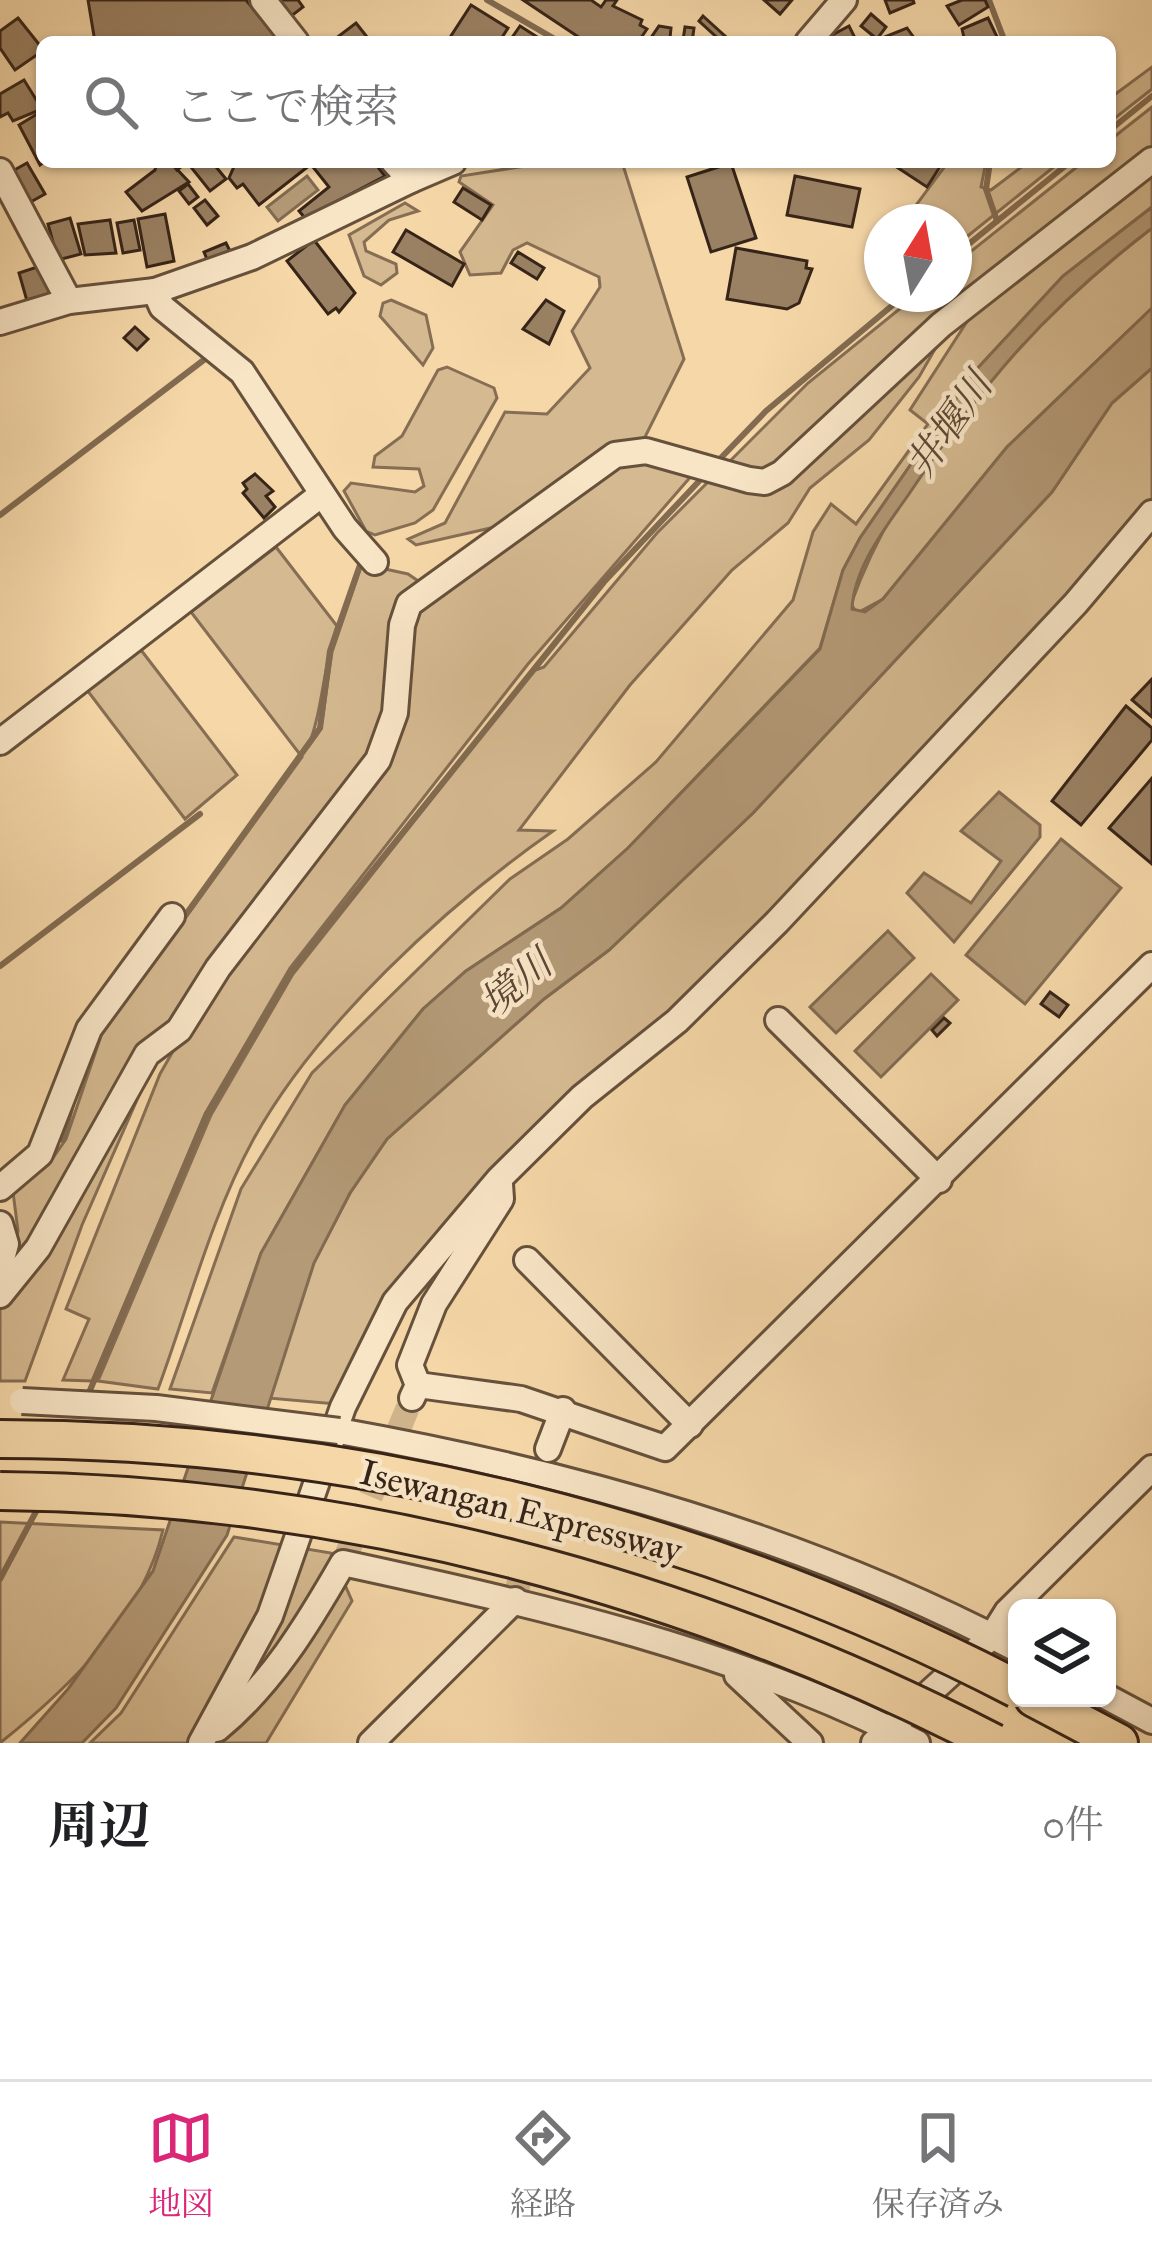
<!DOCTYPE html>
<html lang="ja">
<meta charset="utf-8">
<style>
:root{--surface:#fff;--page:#f2f2f2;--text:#202124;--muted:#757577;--line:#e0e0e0;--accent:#db2777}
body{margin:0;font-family:"IM FELL Great Primer","Noto Serif JP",serif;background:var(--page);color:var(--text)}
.controls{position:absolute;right:36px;bottom:36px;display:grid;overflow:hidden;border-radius:18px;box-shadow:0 3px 9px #0004}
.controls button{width:108px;height:108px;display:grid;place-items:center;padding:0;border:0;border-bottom:3px solid var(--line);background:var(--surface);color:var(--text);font:60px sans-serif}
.compass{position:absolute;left:864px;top:204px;width:108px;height:108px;border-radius:50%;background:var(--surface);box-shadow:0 3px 9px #0004;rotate:11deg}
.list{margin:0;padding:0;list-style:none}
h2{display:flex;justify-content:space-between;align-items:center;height:156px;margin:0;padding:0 48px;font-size:51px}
h2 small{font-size:39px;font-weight:400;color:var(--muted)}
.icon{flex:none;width:66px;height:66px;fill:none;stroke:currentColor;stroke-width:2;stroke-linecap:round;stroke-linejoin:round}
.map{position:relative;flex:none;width:1152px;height:1743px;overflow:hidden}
.search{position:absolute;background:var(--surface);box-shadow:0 3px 9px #0004;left:36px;right:36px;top:36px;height:132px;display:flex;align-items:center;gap:30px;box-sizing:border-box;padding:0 42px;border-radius:18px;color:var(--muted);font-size:45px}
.sheet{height:336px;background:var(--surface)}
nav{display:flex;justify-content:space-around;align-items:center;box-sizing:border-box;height:168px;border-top:3px solid var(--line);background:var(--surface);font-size:33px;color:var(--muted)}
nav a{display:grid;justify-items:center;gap:6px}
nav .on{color:var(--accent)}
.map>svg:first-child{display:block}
.green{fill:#d5b990;stroke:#866e54;stroke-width:3}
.water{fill:#b49a77;stroke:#826b51;stroke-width:3}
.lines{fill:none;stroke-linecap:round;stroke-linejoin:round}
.stream{stroke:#826b51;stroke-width:6}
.building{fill:#9a8163;stroke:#372418;stroke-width:3}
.minor-tunnel{stroke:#cfb38b;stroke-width:24;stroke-dasharray:24 12;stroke-linecap:butt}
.minor-casing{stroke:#66513c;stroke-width:30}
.highway-casing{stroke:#372418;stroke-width:42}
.minor{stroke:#f8e5c6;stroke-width:24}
.highway{stroke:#f5d7a8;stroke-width:36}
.minor-bridge-casing{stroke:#66513c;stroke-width:30;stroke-linecap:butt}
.highway-bridge-casing{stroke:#372418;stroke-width:42;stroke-linecap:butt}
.minor-bridge{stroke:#f8e5c6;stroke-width:24}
.highway-bridge{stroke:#f5d7a8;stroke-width:36}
.labels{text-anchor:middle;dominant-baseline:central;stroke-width:9;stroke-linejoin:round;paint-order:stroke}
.street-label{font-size:36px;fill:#372418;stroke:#f8e5c6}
.water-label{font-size:39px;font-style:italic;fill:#5c4734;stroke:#f8e5c6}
</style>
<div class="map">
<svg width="1152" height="1743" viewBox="0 0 1152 1743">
<rect width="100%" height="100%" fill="#f5d7a8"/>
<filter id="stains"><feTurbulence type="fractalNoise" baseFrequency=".00167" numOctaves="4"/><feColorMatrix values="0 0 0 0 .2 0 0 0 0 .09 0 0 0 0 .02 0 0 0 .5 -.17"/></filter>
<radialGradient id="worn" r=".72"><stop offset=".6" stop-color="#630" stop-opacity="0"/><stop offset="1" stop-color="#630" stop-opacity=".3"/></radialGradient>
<g class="green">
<polygon points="1152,67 1152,89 1110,122 1110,98"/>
<polygon points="1152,107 1152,153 777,469 750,471 725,466 808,383 918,294 954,294 954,265 1083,162 1110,162 1110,140"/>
<polygon points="551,162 622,162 684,359 642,443 495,527 416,545 408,539 445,523 505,412 547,414 590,368 572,331 600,287 599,277 527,243 513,250 501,273 470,275 460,252 493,205 459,182 461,176"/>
<polygon points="948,162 986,162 981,187 991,190 1028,162 1060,162 954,247 954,222 905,220"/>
<polygon points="1152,171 1152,207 1063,276 976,370 860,538 843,570 820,648 628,848 561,908 466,971 423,1009 345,1105 261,1253 212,1393 170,1389 241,1189 312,1073 510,879 568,839 656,762 793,600 813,532 831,504 856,524 928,424 910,410 970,317"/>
<polygon points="405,203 418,211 389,220 364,242 366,251 396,264 397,273 381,285 364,276 349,235"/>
<path d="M 1152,228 L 1152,308 L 1007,447 L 883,599 L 857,613 L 851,604 C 904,456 1030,323 1152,228 Z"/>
<polygon points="391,300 426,315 433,348 423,365 380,316 383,303"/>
<path d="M 946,330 L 919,377 L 869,440 L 810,488 L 788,523 L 732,570 L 630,685 L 519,830 L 553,831 C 446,906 317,1024 253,1140 C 211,1217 188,1308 158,1389 L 98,1381 L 211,1115 L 293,974 L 533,671 L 544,667 L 657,533 L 711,479 L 770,494 Z"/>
<polygon points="447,367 494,388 497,398 433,510 415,523 375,535 366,531 344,491 351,483 415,492 424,486 419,469 373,467 375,456 402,436 438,370"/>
<polygon points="1152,368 1152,501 1070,600 675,1012 492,1176 336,1404 268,1398 314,1262 350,1193 387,1139 544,999 609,950 753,813 1052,492 1112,403"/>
<polygon points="632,457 693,474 528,664 290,968 205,1114 92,1381 63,1380 89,1319 66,1309 160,1074 196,1011 382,769 411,616"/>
<path d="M 276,547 L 337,626 C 323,666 323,710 308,747 L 321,729 L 332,652 L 362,564 L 408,574 L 424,585 L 386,735 L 202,981 L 7,1275 L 18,1231 L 13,1192 L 48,1165 L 66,1139 L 102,1033 L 302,757 L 191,612 Z"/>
<polygon points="141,650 237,775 185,819 87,690"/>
<polygon points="155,1059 82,1225 25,1381 0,1381 0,1307 41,1256"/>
<path d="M 0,1522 L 163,1530 C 142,1618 69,1688 0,1743 Z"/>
<polygon points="234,1537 331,1553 352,1601 266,1743 90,1743 121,1713"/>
</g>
<g class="water">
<polygon points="307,176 318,190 278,221 267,207"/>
<path d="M 1152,207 L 1152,228 C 1044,311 984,382 909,494 C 886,527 854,567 852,609 L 865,612 L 883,599 L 1007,447 L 1152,308 L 1152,368 L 1112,403 L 1052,492 L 753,813 L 609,950 L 544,999 L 387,1139 L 350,1193 L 314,1263 L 227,1535 L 116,1708 L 82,1743 L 20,1743 L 68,1689 L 153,1571 L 261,1253 L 345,1105 L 423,1009 L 466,971 L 561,908 L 628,848 L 820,649 L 843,570 L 860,538 L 976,370 L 1063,276 Z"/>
<polygon points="999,792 1040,825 1040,837 954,942 907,893 924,873 971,903 1001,861 961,831"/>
<polygon points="1061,839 1121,888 1025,1004 966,955"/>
<polygon points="888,931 914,958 836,1033 810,1007"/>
<polygon points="931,974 958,1000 881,1077 855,1051"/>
</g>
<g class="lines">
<g class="stream">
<polyline points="487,0 560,42"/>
<polyline points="989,0 1005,42"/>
<polyline points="1110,130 1152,96"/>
<polyline points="990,162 986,189 997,221"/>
<polyline points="954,256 1070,162"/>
<polyline points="716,463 766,411 906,294"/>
<polyline points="0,515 209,356"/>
<polyline points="179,924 320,728 330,651 360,565"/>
<polyline points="0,966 200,814"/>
<polyline points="63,1140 72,1104"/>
<polyline points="88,1395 207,1114 291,972 604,582 703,477"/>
<polyline points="0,1579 39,1506"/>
</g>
</g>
<g class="building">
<polygon points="88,0 246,0 280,42 95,42"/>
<polygon points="276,0 298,0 303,7 290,17"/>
<polygon points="523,0 591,0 601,7 606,0 617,0 613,6 642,20 640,25 647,29 638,42 586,42"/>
<polygon points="764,0 792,0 780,14"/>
<polygon points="885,0 913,0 914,3 890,13"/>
<polygon points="962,0 985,0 988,7 959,25 947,6"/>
<polygon points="471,5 508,28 499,42 447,42"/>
<polygon points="871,14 886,27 877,39 861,26"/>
<polygon points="703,16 726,37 722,42 699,21"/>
<polygon points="18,18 42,48 42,59 38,54 15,70 0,48 0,31"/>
<polygon points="988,18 998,39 965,42 962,29"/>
<polygon points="356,23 371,42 331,42"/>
<polygon points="520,26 545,42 509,42"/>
<polygon points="659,26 671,28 670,38 683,40 685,27 694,28 692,42 648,42"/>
<polygon points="849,26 857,42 824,42 823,40"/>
<polygon points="907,28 917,42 884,42 882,38"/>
<polygon points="24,80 42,109 13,121 8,113 0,117 0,94"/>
<polygon points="42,111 44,162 40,165 19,125"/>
<polygon points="157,162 170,162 189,182 142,211 126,192 155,170"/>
<polygon points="171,162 212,162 226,179 210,191 187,162 177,170"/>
<polygon points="236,162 307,162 310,165 259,205 243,184 237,188 229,178"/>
<polygon points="309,162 374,162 385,176 305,218 299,211 329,187"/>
<polygon points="889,162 943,162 927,187"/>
<polygon points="27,163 45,194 27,204 9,173"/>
<polygon points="731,163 756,238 711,252 687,177"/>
<polygon points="795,176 860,189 852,227 787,215"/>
<polygon points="188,184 198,197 189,204 179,191"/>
<polygon points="463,188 491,205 482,220 454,202"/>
<polygon points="205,200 218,216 207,225 194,208"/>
<polygon points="165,214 174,261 147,267 138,219"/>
<polygon points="70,218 81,254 58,260 48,224"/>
<polygon points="110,220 116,253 85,255 78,224"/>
<polygon points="134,220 140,250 123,253 117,223"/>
<polygon points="406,230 464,264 452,286 393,252"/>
<polygon points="314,240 355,293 339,312 336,308 328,314 287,261"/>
<polygon points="226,243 232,255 209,264 204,252"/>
<polygon points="736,248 807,261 806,268 812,269 799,303 787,309 727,299"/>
<polygon points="518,252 544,268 537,279 511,263"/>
<polygon points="40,266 54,294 27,301 19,273"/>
<polygon points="546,300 564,311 549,344 523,329"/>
<polygon points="135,327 148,339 137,350 124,338"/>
<polygon points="255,474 273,491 266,496 275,507 264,518 243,493 247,489 243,483"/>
<polygon points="1152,679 1152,717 1132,700"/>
<polygon points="1126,706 1152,728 1152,740 1081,825 1052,801"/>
<polygon points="1152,778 1152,864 1109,828"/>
<polygon points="1050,992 1068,1005 1059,1017 1041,1004"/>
<polygon points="944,1018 950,1023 937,1036 932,1030"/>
</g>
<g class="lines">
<g class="minor-tunnel">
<polyline points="343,1563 411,1400"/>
<polyline points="515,1600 548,1449"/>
</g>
<g class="minor-casing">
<g id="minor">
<polyline points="263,0 296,42"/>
<polyline points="808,42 844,0"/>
<polyline points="0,171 69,301"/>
<polyline points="411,180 453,162"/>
<polyline points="0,322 69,301 155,291"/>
<polyline points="375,562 345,528 242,372 162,307 155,291 252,257 411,180 394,162"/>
<polyline points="0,742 322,494"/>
<polyline points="778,1020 939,1180"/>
<polyline points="0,1188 40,1154 89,1029 172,916"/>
<polyline points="0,1224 6,1244 0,1266"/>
<polyline points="527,1260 690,1425"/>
<polyline points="0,1295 38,1248 147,1054 179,1030 218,968 378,760 395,713 402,625 409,604 615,455 646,451 749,480 765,482 782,473 941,325 1152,160"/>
<polyline points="418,1385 521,1399 665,1448 1152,965"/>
<polyline points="412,1398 418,1385 410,1365 434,1304 501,1199 500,1184"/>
<path d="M 339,1431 C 574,1473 805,1538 1017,1649"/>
<polyline points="548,1449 563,1410"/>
<polyline points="737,1675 810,1743"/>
<polyline points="1107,1697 1152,1721"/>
<path d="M 217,1729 C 271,1685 308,1624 343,1563 C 537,1605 740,1651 917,1743"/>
<polyline points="201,1743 270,1616 343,1407 395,1302 499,1179 582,1097 677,1021 777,922 1076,603 1152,513"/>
<polyline points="371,1743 515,1600"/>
<polyline points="874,1743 992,1636 1007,1612 1152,1468"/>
</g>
</g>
<g class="highway-casing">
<polyline id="highway" points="1034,1698 1119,1743"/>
</g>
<use href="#minor" class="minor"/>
<use href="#highway" class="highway"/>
<g class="minor-bridge-casing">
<polyline id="minor-bridge" points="22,1401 156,1408 339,1431"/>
</g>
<g class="highway-bridge-casing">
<g id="highway-bridge">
<path d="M 0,1439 C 352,1439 704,1527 1017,1689"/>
<path d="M 0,1491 C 345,1494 688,1585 994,1743"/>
</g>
</g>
<use href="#minor-bridge" class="minor-bridge"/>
<use href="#highway-bridge" class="highway-bridge"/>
</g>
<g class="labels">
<g class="street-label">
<text transform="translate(521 1511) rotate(14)">Isewangan Expressway</text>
</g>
<g class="water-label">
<text transform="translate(949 425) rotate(-55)">井堰川</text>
<text transform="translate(516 983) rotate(-39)">境川</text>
</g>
</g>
<rect width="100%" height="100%" filter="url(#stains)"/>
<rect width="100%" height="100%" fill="url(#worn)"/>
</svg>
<div class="controls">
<button><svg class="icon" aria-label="layers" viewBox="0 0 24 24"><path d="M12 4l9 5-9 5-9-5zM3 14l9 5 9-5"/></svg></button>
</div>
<svg class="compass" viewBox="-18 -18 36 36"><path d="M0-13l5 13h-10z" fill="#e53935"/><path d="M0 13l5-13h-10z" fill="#757577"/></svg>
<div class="search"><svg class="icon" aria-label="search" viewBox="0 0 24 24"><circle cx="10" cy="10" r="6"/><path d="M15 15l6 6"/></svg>ここで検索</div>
</div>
<section class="sheet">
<h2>周辺<small>0件</small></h2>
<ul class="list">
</ul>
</section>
<nav>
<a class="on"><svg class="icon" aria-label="map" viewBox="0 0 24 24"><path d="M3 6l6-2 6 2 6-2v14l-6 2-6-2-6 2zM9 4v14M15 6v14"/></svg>地図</a>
<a><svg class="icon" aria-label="directions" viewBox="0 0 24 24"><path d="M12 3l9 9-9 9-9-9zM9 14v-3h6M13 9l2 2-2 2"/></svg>経路</a>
<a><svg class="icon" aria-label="saved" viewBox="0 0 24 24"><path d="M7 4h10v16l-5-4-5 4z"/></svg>保存済み</a>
</nav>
